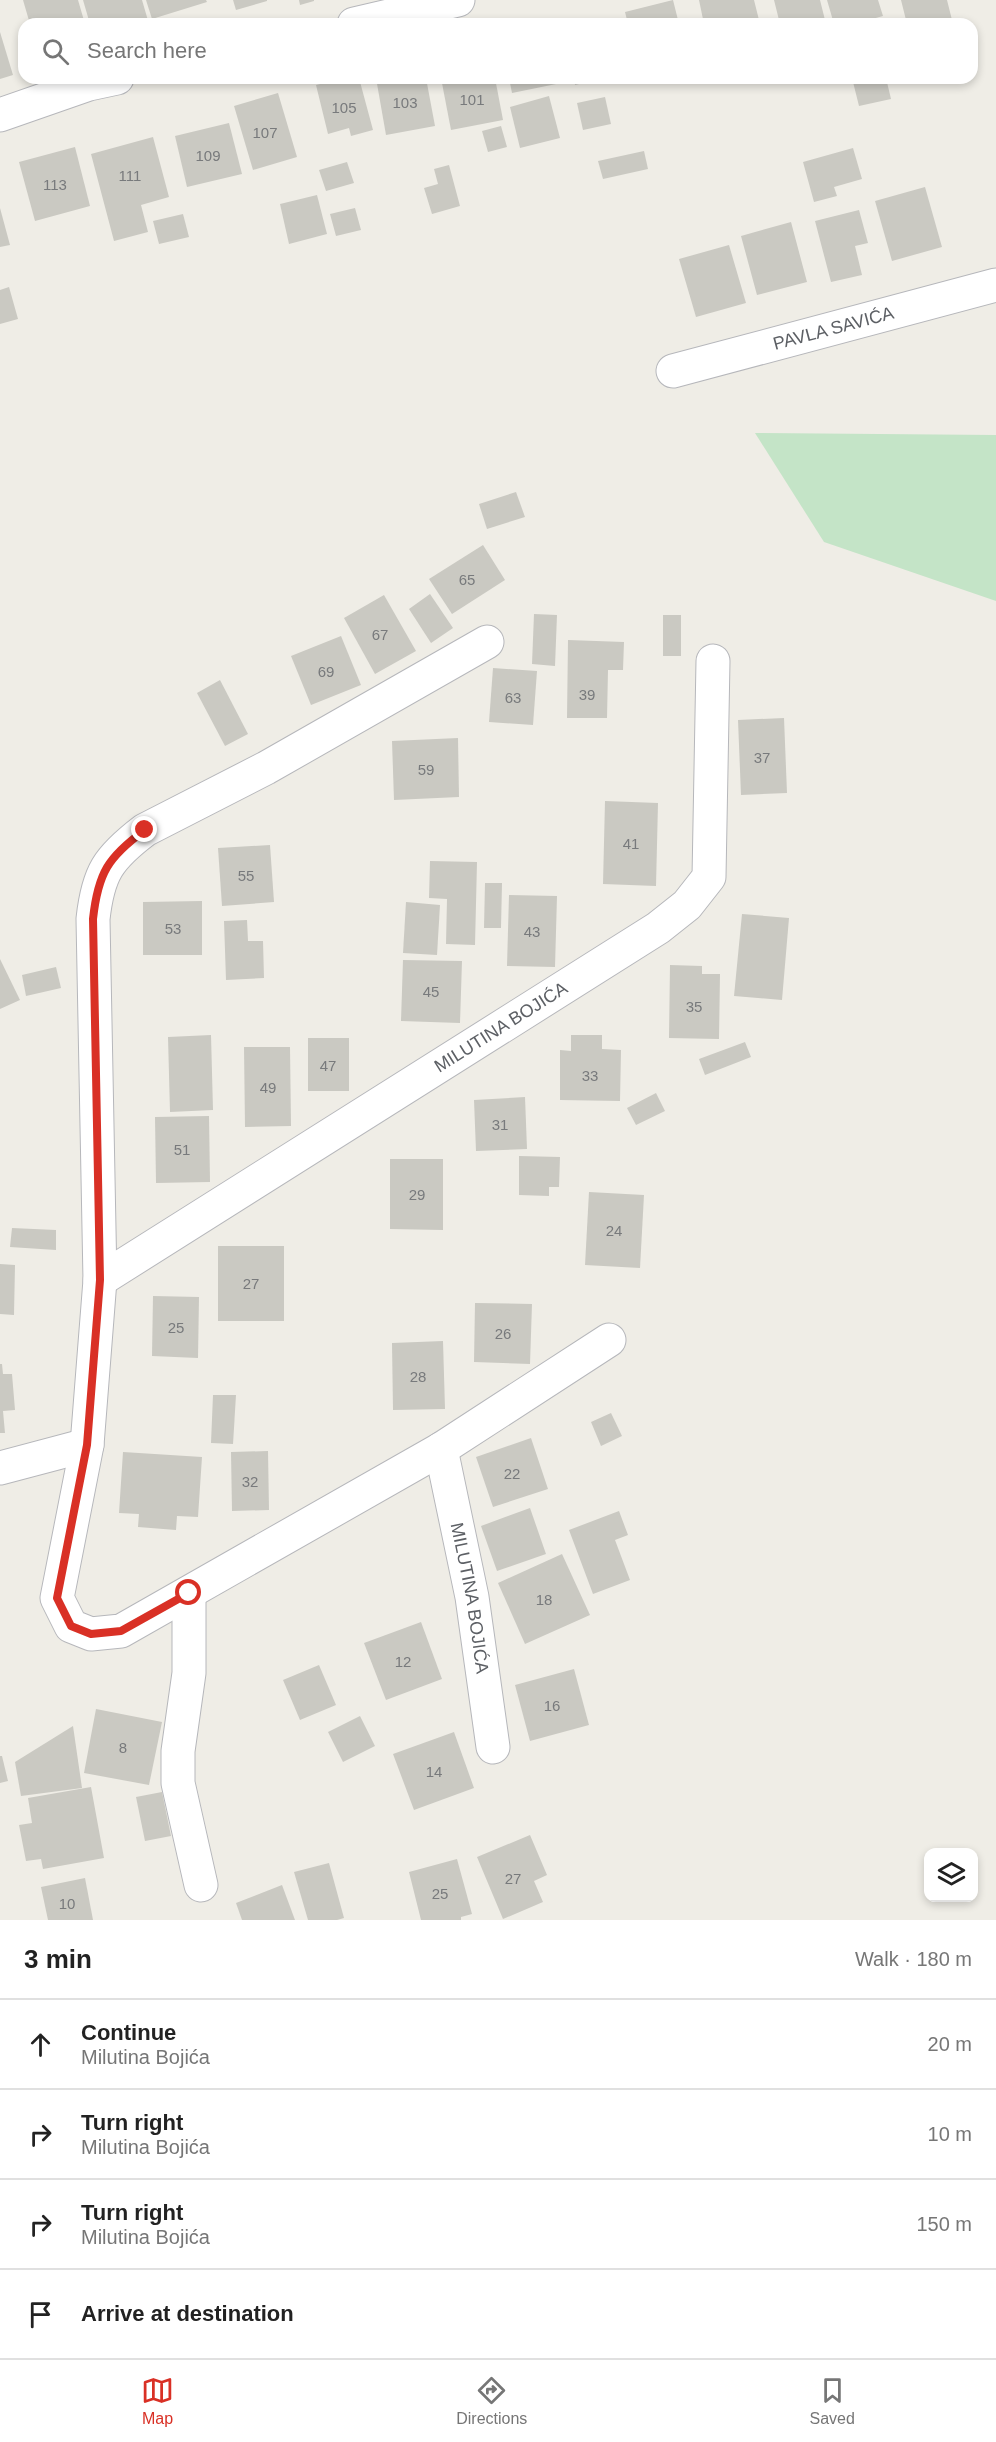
<!DOCTYPE html>
<meta charset="utf-8">
<style>
:root{--surface:#fff;--page:#f6f6f6;--text:#222;--muted:#767676;--line:#e0e0e0;--accent:#d93025}
body{margin:0;font-family:Helvetica,sans-serif;background:var(--page);color:var(--text)}
.controls{position:absolute;right:18px;bottom:18px;display:grid;overflow:hidden;border-radius:12px;box-shadow:0 3px 9px #0003}
.controls button{width:54px;height:54px;display:grid;place-items:center;padding:0;border:0;border-bottom:2px solid var(--line);background:var(--surface);color:var(--text);font:30px sans-serif}
.stop{position:absolute;width:18px;height:18px;margin:-14px;border:4px solid #d93025;border-radius:50%;background:#fff}
.stop.end{background:#d93025;border-color:#fff;box-shadow:0 2px 6px #0008}
.list{margin:0;padding:0;list-style:none}
h2{display:flex;justify-content:space-between;align-items:center;height:78px;margin:0;padding:0 24px;font-size:26px}
h2 small{font-size:20px;font-weight:400;color:var(--muted)}
.list li{display:grid;grid-template-columns:39px 1fr auto;gap:18px;align-items:center;box-sizing:border-box;height:90px;padding:0 24px;border-top:2px solid var(--line)}
.list b{display:block;font-size:22px;white-space:nowrap}
.list p{margin:0;font-size:20px;white-space:nowrap;color:var(--muted)}
.list em{font-size:20px;font-style:normal;color:var(--muted)}
.icon{flex:none;width:33px;height:33px;fill:none;stroke:currentColor;stroke-width:2;stroke-linecap:round;stroke-linejoin:round}
.map{position:relative;flex:none;width:996px;height:1920px;overflow:hidden}
.search{position:absolute;background:var(--surface);box-shadow:0 3px 9px #0003;left:18px;right:18px;top:18px;height:66px;display:flex;align-items:center;gap:15px;box-sizing:border-box;padding:0 21px;border-radius:18px;color:var(--muted);font-size:22px}
.sheet{height:438px;background:var(--surface)}
nav{display:flex;justify-content:space-around;align-items:center;box-sizing:border-box;height:84px;border-top:2px solid var(--line);background:var(--surface);font-size:16px;color:var(--muted)}
nav a{display:grid;justify-items:center;gap:3px}
nav .on{color:var(--accent)}
.map>svg:first-child{display:block}
.green{fill:#c4e4c7}
.building{fill:#cac9c2}
.lines{fill:none;stroke-linecap:round;stroke-linejoin:round}
.minor-casing{stroke:#b6b7bb;stroke-width:35}
.minor{stroke:#fff;stroke-width:33}
.route{stroke:#d93025;stroke-width:8}
.labels{text-anchor:middle;dominant-baseline:central;stroke-width:4.5;stroke-linejoin:round;paint-order:stroke}
.number-label{font-size:15px;fill:#787a7c}
.street-label{font-size:18px;fill:#5d6065;stroke:#fff}
</style>
<div class="map">
<svg width="996" height="1920" viewBox="0 0 996 1920">
<rect width="100%" height="100%" fill="#efede6"/>
<polygon class="green" points="755,433 996,435 996,601 824,542"/>
<g class="building">
<polygon points="23,0 78,0 85,24 30,24"/>
<polygon points="83,0 142,0 149,24 90,24"/>
<polygon points="146,0 206,0 207,2 152,19"/>
<polygon points="233,0 267,0 267,1 236,10"/>
<polygon points="299,0 314,0 314,1 300,5"/>
<polygon points="673,0 679,24 628,24 625,12"/>
<polygon points="699,0 754,0 760,24 704,24"/>
<polygon points="774,0 820,0 826,24 780,24"/>
<polygon points="827,0 878,0 883,16 854,24 834,24"/>
<polygon points="901,0 947,0 953,24 907,24"/>
<polygon points="0,32 13,75 0,79"/>
<polygon points="346,78 359,78 373,130 351,136 349,128 328,134 316,85"/>
<polygon points="376,78 426,78 435,126 386,135"/>
<polygon points="441,78 495,78 503,120 451,130"/>
<polygon points="509,78 565,78 566,82 512,93"/>
<polygon points="574,78 600,78 600,79 575,85"/>
<polygon points="852,78 886,78 891,99 859,106"/>
<polygon points="278,93 297,157 253,170 234,106"/>
<polygon points="549,96 560,138 520,148 510,107"/>
<polygon points="605,97 611,124 583,130 577,103"/>
<polygon points="229,123 242,174 187,187 175,136"/>
<polygon points="501,126 507,147 488,152 482,131"/>
<polygon points="153,137 169,197 141,205 148,232 114,241 91,154"/>
<polygon points="75,147 90,206 35,221 19,162"/>
<polygon points="853,148 862,179 834,187 837,196 814,202 803,162"/>
<polygon points="644,151 648,169 603,179 598,161"/>
<polygon points="347,162 354,183 326,191 319,170"/>
<polygon points="449,165 460,206 432,214 424,188 438,184 434,169"/>
<polygon points="925,187 942,247 892,261 875,201"/>
<polygon points="317,195 327,234 289,244 280,204"/>
<polygon points="0,208 10,245 0,247"/>
<polygon points="355,208 361,230 336,236 330,214"/>
<polygon points="859,210 868,243 855,246 862,275 831,282 815,221"/>
<polygon points="183,214 189,237 159,244 153,221"/>
<polygon points="791,222 807,282 757,295 741,236"/>
<polygon points="729,245 746,303 696,317 679,259"/>
<polygon points="9,287 18,319 0,324 0,290"/>
<polygon points="516,492 525,517 487,529 479,504"/>
<polygon points="483,545 505,580 452,614 429,579"/>
<polygon points="430,594 453,628 431,643 409,609"/>
<polygon points="384,595 416,651 375,674 344,618"/>
<polygon points="534,614 557,615 555,666 532,664"/>
<rect x="663" y="615" width="18" height="41"/>
<polygon points="341,636 361,685 311,705 291,656"/>
<polygon points="568,640 624,642 623,670 608,670 607,718 567,718"/>
<polygon points="493,668 537,671 533,725 489,722"/>
<polygon points="220,680 248,734 225,746 197,693"/>
<polygon points="784,718 787,793 741,795 738,720"/>
<polygon points="458,738 459,797 394,800 392,741"/>
<polygon points="605,801 658,803 656,886 603,884"/>
<polygon points="270,845 274,902 222,906 218,848"/>
<polygon points="430,861 477,862 475,945 446,944 447,899 429,898"/>
<polygon points="485,883 502,883 501,928 484,928"/>
<polygon points="509,895 557,896 555,967 507,966"/>
<polygon points="202,901 202,955 143,955 143,902"/>
<polygon points="406,902 440,905 437,955 403,953"/>
<polygon points="742,914 789,918 782,1000 734,996"/>
<polygon points="247,920 248,941 263,941 264,978 226,980 224,921"/>
<polygon points="0,959 20,1000 0,1009"/>
<polygon points="403,960 462,961 460,1023 401,1021"/>
<polygon points="670,965 702,966 702,974 720,974 719,1039 669,1038"/>
<polygon points="56,967 61,988 26,996 22,975"/>
<polygon points="211,1035 213,1110 170,1112 168,1037"/>
<polygon points="571,1035 602,1035 602,1049 621,1050 620,1101 560,1100 560,1050 571,1051"/>
<rect x="308" y="1038" width="41" height="53"/>
<polygon points="745,1042 751,1057 705,1075 699,1059"/>
<polygon points="244,1047 290,1047 291,1126 245,1127"/>
<polygon points="656,1093 665,1111 636,1125 627,1108"/>
<polygon points="525,1097 527,1149 476,1151 474,1100"/>
<polygon points="209,1116 210,1182 156,1183 155,1117"/>
<polygon points="519,1156 560,1157 559,1187 549,1187 549,1196 519,1195"/>
<polygon points="390,1159 443,1159 443,1230 390,1229"/>
<polygon points="589,1192 644,1195 640,1268 585,1265"/>
<polygon points="12,1228 56,1230 56,1250 10,1247"/>
<rect x="218" y="1246" width="66" height="75"/>
<polygon points="0,1264 15,1265 14,1315 0,1314"/>
<polygon points="153,1296 199,1297 198,1358 152,1356"/>
<polygon points="475,1303 532,1304 530,1364 474,1362"/>
<polygon points="443,1341 445,1409 393,1410 392,1343"/>
<polygon points="0,1364 2,1364 3,1374 12,1374 15,1410 3,1411 5,1433 0,1433"/>
<polygon points="213,1395 236,1395 233,1444 211,1443"/>
<polygon points="611,1413 622,1436 601,1446 591,1422"/>
<polygon points="531,1438 548,1489 493,1507 476,1457"/>
<polygon points="268,1451 269,1510 232,1511 231,1452"/>
<polygon points="123,1452 202,1457 198,1517 177,1516 176,1530 138,1527 139,1514 119,1513"/>
<polygon points="530,1508 546,1554 497,1571 481,1526"/>
<polygon points="619,1511 628,1535 615,1540 630,1580 593,1594 569,1530"/>
<polygon points="562,1554 590,1615 525,1644 498,1583"/>
<polygon points="421,1622 442,1679 386,1700 364,1643"/>
<polygon points="319,1665 336,1705 300,1720 283,1680"/>
<polygon points="574,1669 589,1725 530,1741 515,1685"/>
<polygon points="96,1709 162,1722 149,1785 84,1773"/>
<polygon points="360,1716 375,1746 343,1762 328,1732"/>
<polygon points="73,1726 82,1788 21,1796 15,1762"/>
<polygon points="454,1732 474,1788 414,1810 393,1754"/>
<polygon points="0,1756 2,1756 8,1781 0,1783"/>
<polygon points="91,1787 104,1858 43,1869 41,1859 26,1861 19,1825 32,1823 28,1798"/>
<polygon points="162,1792 171,1836 145,1841 136,1797"/>
<polygon points="530,1835 547,1875 534,1881 543,1902 503,1919 477,1857"/>
<polygon points="457,1859 472,1914 461,1917 461,1920 421,1920 409,1872"/>
<polygon points="329,1863 344,1918 337,1920 308,1920 294,1872"/>
<polygon points="85,1878 93,1920 48,1920 41,1887"/>
<polygon points="282,1885 295,1920 242,1920 236,1903"/>
</g>
<g class="lines">
<g class="minor-casing">
<g id="minor">
<polyline points="354,24 458,0"/>
<polyline points="0,115 89,84 117,78"/>
<path id="s1" d="M 673,371 L 996,285"/>
<path d="M 487,642 L 266,768 L 145,830 C 108,858 98,873 93,919 L 100,1280 L 87,1445 L 57,1598 L 71,1626 L 91,1634 L 121,1631 L 441,1449 L 609,1340"/>
<path id="s2" d="M 100,1280 L 658,928 L 687,905 L 709,877 L 713,661"/>
<path id="s3" d="M 441,1449 L 472,1597 L 493,1747"/>
<polyline points="0,1468 87,1445"/>
<polyline points="189,1593 189,1673 178,1751 178,1783 201,1885"/>
</g>
</g>
<use href="#minor" class="minor"/>
</g>
<g class="lines">
<path class="route" d="M 145,830 C 108,857 98,873 93,919 L 100,1280 L 87,1445 L 57,1598 L 71,1626 L 91,1634 L 121,1631 L 189,1593"/>
</g>
<g class="labels">
<g class="number-label">
<text x="472" y="99">101</text>
<text x="405" y="102">103</text>
<text x="344" y="107">105</text>
<text x="265" y="132">107</text>
<text x="208" y="155">109</text>
<text x="130" y="175">111</text>
<text x="55" y="184">113</text>
<text x="467" y="579">65</text>
<text x="380" y="634">67</text>
<text x="326" y="671">69</text>
<text x="587" y="694">39</text>
<text x="513" y="697">63</text>
<text x="762" y="757">37</text>
<text x="426" y="769">59</text>
<text x="631" y="843">41</text>
<text x="246" y="875">55</text>
<text x="173" y="928">53</text>
<text x="532" y="931">43</text>
<text x="431" y="991">45</text>
<text x="694" y="1006">35</text>
<text x="328" y="1065">47</text>
<text x="590" y="1075">33</text>
<text x="268" y="1087">49</text>
<text x="500" y="1124">31</text>
<text x="182" y="1149">51</text>
<text x="417" y="1194">29</text>
<text x="614" y="1230">24</text>
<text x="251" y="1283">27</text>
<text x="176" y="1327">25</text>
<text x="503" y="1333">26</text>
<text x="418" y="1376">28</text>
<text x="512" y="1473">22</text>
<text x="250" y="1481">32</text>
<text x="544" y="1599">18</text>
<text x="403" y="1661">12</text>
<text x="552" y="1705">16</text>
<text x="123" y="1747">8</text>
<text x="434" y="1771">14</text>
<text x="513" y="1878">27</text>
<text x="440" y="1893">25</text>
<text x="67" y="1903">10</text>
</g>
<g class="street-label">
<text stroke="none"><textPath href="#s1" startOffset="166">PAVLA SAVIĆA</textPath></text>
<text stroke="none"><textPath href="#s2" startOffset="474">MILUTINA BOJIĆA</textPath></text>
<text stroke="none"><textPath href="#s3" startOffset="152">MILUTINA BOJIĆA</textPath></text>
</g>
</g>
</svg>
<div class="controls">
<button><svg class="icon" aria-label="layers" viewBox="0 0 24 24"><path d="M12 4l9 5-9 5-9-5zM3 14l9 5 9-5"/></svg></button>
</div>
<div class="stop" style="left:189px;top:1593px"></div>
<div class="stop end" style="left:145px;top:830px"></div>
<div class="search"><svg class="icon" aria-label="search" viewBox="0 0 24 24"><circle cx="10" cy="10" r="6"/><path d="M15 15l6 6"/></svg>Search here</div>
</div>
<section class="sheet">
<h2>3 min<small>Walk · 180 m</small></h2>
<ul class="list">
<li><svg class="icon" aria-label="ahead" viewBox="0 0 24 24"><path d="M12 20V5M6 11l6-6 6 6"/></svg><div><b>Continue</b><p>Milutina Bojića</p></div><em>20 m</em></li>
<li><svg class="icon" aria-label="right" viewBox="0 0 24 24"><path d="M7 20v-9h11M14 6l5 5-5 5"/></svg><div><b>Turn right</b><p>Milutina Bojića</p></div><em>10 m</em></li>
<li><svg class="icon" aria-label="right" viewBox="0 0 24 24"><path d="M7 20v-9h11M14 6l5 5-5 5"/></svg><div><b>Turn right</b><p>Milutina Bojića</p></div><em>150 m</em></li>
<li><svg class="icon" aria-label="arrive" viewBox="0 0 24 24"><path d="M6 21V4h12l-3 4 3 4H6"/></svg><div><b>Arrive at destination</b></div></li>
</ul>
</section>
<nav>
<a class="on"><svg class="icon" aria-label="map" viewBox="0 0 24 24"><path d="M3 6l6-2 6 2 6-2v14l-6 2-6-2-6 2zM9 4v14M15 6v14"/></svg>Map</a>
<a><svg class="icon" aria-label="directions" viewBox="0 0 24 24"><path d="M12 3l9 9-9 9-9-9zM9 14v-3h6M13 9l2 2-2 2"/></svg>Directions</a>
<a><svg class="icon" aria-label="saved" viewBox="0 0 24 24"><path d="M7 4h10v16l-5-4-5 4z"/></svg>Saved</a>
</nav>
